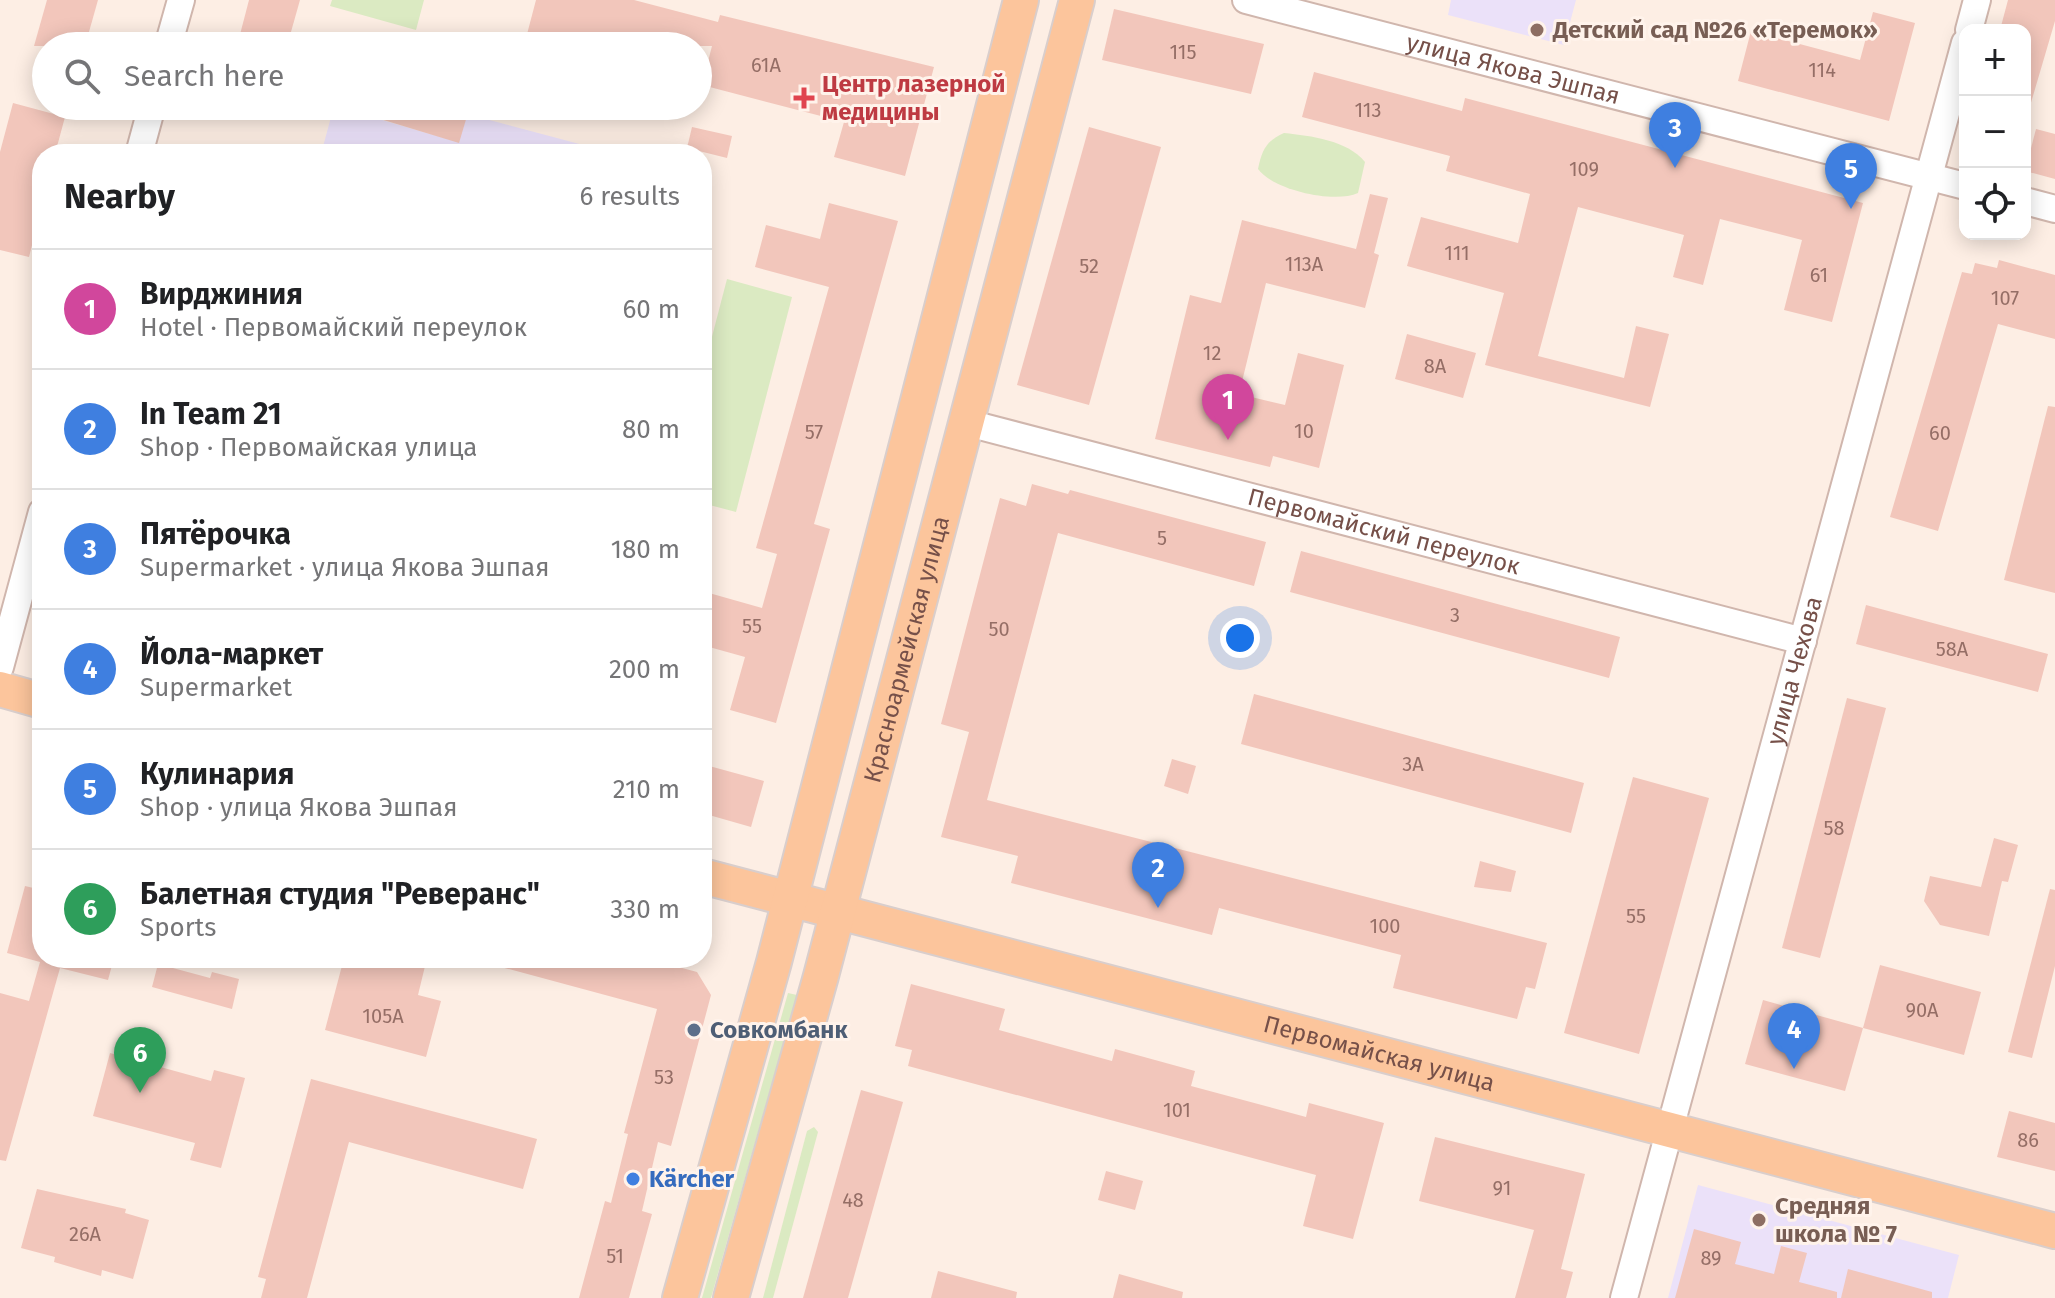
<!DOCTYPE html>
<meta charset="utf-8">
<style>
:root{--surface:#fff;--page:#f6f6f6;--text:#202124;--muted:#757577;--line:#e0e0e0;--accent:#0f766e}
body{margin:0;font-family:"Fira Sans",sans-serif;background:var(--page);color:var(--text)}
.controls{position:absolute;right:24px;top:24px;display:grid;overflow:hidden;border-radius:16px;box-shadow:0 4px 20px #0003}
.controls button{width:72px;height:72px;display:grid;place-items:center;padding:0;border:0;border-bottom:2px solid var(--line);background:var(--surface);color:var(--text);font:40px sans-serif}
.you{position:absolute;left:1240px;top:638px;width:28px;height:28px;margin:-20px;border:6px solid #fff;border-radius:50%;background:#1a73e8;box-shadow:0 0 0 12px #1a73e833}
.badge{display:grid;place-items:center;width:52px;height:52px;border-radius:50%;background:var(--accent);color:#fff;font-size:26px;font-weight:700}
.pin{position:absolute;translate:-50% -66px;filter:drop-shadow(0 2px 4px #0008)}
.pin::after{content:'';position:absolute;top:42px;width:28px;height:24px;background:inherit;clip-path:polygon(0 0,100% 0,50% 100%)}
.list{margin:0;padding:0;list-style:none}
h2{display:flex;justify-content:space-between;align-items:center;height:104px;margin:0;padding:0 32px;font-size:34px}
h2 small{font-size:26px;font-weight:400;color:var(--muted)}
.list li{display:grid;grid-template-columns:52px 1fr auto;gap:24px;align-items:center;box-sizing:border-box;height:120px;padding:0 32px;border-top:2px solid var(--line)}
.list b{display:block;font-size:30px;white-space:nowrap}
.list p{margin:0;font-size:26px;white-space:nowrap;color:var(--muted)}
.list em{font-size:26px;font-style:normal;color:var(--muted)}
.icon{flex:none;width:44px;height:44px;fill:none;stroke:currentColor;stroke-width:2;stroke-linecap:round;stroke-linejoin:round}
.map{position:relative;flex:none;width:2055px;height:1298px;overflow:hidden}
.search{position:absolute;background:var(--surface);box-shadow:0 4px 20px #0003;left:32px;top:32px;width:680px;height:88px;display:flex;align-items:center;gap:20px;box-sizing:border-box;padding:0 28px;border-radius:44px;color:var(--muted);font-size:30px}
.panel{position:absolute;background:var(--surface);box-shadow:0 4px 20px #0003;left:32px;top:144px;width:680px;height:824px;border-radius:32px}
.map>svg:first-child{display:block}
.education{fill:#ebe1f9}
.green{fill:#dbeac2}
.building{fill:#f2c6bb}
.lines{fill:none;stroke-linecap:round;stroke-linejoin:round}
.minor-casing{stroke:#d0b6ad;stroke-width:30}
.major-casing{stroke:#d9cecc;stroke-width:38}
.minor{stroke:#fff;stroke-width:26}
.major{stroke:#fcc59c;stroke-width:34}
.education-dot{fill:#8d6e63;stroke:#fff3eb;stroke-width:3}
.health-dot{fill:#e0444e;stroke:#fff3eb;stroke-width:3}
.service-dot{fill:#5c6f8a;stroke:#fff3eb;stroke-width:3}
.shop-dot{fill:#3f7fe0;stroke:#fff3eb;stroke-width:3}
.labels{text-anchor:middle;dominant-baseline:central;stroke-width:6;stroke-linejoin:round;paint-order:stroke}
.number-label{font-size:20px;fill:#956e66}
.education-label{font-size:24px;font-weight:bold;fill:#785e54;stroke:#fff3eb;text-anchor:start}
.street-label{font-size:24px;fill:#765049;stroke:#fff3eb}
.health-label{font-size:24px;font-weight:bold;fill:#be3a42;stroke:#fff3eb;text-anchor:start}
.service-label{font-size:24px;font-weight:bold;fill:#4e5e75;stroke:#fff3eb;text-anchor:start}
.shop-label{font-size:24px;font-weight:bold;fill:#366cbe;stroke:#fff3eb;text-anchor:start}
</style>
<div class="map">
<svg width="2055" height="1298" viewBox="0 0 2055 1298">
<rect width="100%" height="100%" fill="#fdeee4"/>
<g class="education">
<polygon points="1451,0 1576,0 1564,45 1448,15"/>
<polygon points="334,106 458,142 467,114 617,154 321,154"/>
<polygon points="1698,1185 1959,1255 1948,1298 1668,1298"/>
</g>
<g class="green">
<polygon points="332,0 424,0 416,30 330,6"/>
<path d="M 1284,133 C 1311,136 1347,140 1365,162 L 1358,193 C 1334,204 1273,190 1258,169 C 1262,150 1266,141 1284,133 Z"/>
<polygon points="727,279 792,297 736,512 702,503 702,375"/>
<polygon points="788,993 797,995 711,1298 702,1298"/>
<polygon points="814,1127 818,1132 773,1298 763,1298 807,1131"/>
</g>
<g class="building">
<polygon points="47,0 98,0 85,46 34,46"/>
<polygon points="249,0 300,0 287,46 237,46"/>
<polygon points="536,0 634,0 718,22 720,15 934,67 905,176 834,157 844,122 702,85 712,46 554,46 526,38"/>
<polygon points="2008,0 2055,0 2055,21 2030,106 2025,105 2025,30 2000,30"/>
<polygon points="1114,9 1264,44 1251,94 1102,60"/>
<polygon points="1873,12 1915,23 1889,121 1738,81 1751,31 1860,60"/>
<polygon points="1314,72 1462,111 1465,98 1863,203 1832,322 1784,310 1802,240 1720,219 1703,285 1673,277 1684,235 1578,207 1538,356 1624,378 1636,326 1669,334 1650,407 1485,365 1504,293 1407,266 1421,217 1518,243 1530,194 1446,171 1450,156 1302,117"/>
<polygon points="13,103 65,117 55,154 42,154 42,206 29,257 0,250 0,152"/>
<polygon points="355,106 470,106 459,143 354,111"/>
<polygon points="692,127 732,136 727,158 687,148"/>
<polygon points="1089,127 1161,147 1089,405 1017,385"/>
<polygon points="2036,129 2055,134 2055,179 2025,171"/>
<polygon points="1370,194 1388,198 1374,253 1379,255 1365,308 1266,283 1239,394 1285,405 1298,353 1344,365 1319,468 1273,456 1270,467 1155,439 1190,295 1221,303 1242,220 1356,249"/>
<polygon points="829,203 898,221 814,524 830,529 776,723 730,710 745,657 702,645 702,591 762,608 777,554 756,548 829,287 755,267 766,225 820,239"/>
<polygon points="1999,260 2055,275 2055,339 1998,324 1938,531 1890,517 1962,272 1972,274 1975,263 1997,268"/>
<polygon points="1407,334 1476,353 1463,398 1395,379"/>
<polygon points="2048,406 2055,407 2055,593 2004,580"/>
<polygon points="1032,484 1068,494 1070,490 1266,542 1254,586 1058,533 987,800 1547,943 1535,989 1526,987 1517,1019 1393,988 1401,955 1219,908 1212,935 1011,883 1018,856 941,837 969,732 941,724 1000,498 1026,506"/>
<polygon points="1301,551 1620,637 1609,678 1290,592"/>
<polygon points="1866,605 2048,654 2038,692 1856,644"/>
<polygon points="1254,694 1584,783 1571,833 1241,744"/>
<polygon points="1847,698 1886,708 1820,958 1782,948"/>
<polygon points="1172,759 1196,766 1188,794 1164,786"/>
<polygon points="702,764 764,781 751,827 702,813"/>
<polygon points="1633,777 1709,798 1639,1054 1564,1033"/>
<polygon points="1994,838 2018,845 2008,882 2002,881 1989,936 1940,925 1924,901 1930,876 1981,887"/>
<polygon points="1480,861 1516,871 1511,892 1474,887"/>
<polygon points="25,886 42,890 42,958 114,958 108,980 60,968 6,1161 0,1160 0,993 29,1001 40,962 7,953"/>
<polygon points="2050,889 2055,890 2055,966 2032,1058 2008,1052"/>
<polygon points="344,958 427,958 418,995 441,1001 426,1057 325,1030"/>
<polygon points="491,958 645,958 697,972 711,995 671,1146 658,1142 642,1211 652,1214 629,1298 579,1298 605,1201 611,1203 628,1134 624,1133 657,1009 490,964"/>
<polygon points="158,964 210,978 212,972 239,979 232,1009 152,987"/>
<polygon points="1880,965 1981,992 1964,1055 1863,1028"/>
<polygon points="911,984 1005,1009 999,1030 1112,1061 1115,1049 1195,1071 1191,1086 1306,1117 1309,1103 1384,1123 1353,1239 1303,1226 1316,1175 908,1066 912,1050 895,1046"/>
<polygon points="1763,1000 1863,1028 1845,1091 1745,1064"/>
<polygon points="110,1053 211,1081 214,1070 245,1078 221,1168 190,1160 195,1143 93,1116"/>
<polygon points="311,1079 537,1139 523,1189 349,1142 307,1298 261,1298 266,1279 258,1277"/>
<polygon points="861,1090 903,1102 848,1298 803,1298"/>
<polygon points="2009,1111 2055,1123 2055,1171 1997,1157"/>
<polygon points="1435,1137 1585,1174 1561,1269 1573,1272 1566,1298 1515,1298 1534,1230 1419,1201"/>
<polygon points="1106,1171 1143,1181 1135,1210 1098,1200"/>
<polygon points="37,1189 126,1209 125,1213 149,1220 133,1279 102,1270 101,1276 54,1262 55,1257 21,1248"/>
<polygon points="1694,1229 1741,1242 1735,1264 1774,1274 1781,1246 1807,1253 1799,1282 1837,1292 1837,1298 1675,1298"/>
<polygon points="1848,1269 1932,1292 1932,1298 1841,1298"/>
<polygon points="938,1271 1017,1292 1016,1298 931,1298"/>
<polygon points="1119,1274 1183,1292 1182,1298 1113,1298"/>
</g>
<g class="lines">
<g class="minor-casing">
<g id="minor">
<path id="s1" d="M 1246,0 L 1965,186"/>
<polyline points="1969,30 1977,0"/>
<polyline points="168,46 181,0"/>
<polyline points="139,154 152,106"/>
<polyline points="2025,201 2055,209"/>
<path id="s2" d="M 964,422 L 1803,641"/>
<polyline points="0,667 42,512"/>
<path id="s3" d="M 1624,1298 L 1965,43"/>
</g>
</g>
<g class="major-casing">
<g id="major">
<polyline points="0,689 42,701"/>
<path id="s4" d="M 702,876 L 2055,1231"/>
<polyline points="680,1298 774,962 1021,0"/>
<path id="s5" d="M 731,1298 L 821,976 L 1077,0"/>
</g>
</g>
<use href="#minor" class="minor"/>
<use href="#major" class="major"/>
</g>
<g class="education-dot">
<circle cx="1537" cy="30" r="8"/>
<circle cx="1759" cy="1220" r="8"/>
</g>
<path class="health-dot" d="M800 86h8v8h8v8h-8v8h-8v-8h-8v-8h8z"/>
<circle class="service-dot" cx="694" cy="1030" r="8"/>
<circle class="shop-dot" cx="633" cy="1179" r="8"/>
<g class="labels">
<g class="number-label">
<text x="1183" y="52">115</text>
<text x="766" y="65">61А</text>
<text x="1822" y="70">114</text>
<text x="1368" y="110">113</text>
<text x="1584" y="169">109</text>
<text x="1457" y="253">111</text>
<text x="1304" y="264">113А</text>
<text x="1089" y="266">52</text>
<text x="1819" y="275">61</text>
<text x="2005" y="298">107</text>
<text x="1212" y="353">12</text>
<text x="1435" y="366">8А</text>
<text x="1304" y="431">10</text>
<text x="814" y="432">57</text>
<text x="1940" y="433">60</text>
<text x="1162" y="538">5</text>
<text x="1455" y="615">3</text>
<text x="752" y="626">55</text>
<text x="999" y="629">50</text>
<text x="1952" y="649">58А</text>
<text x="1413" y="764">3А</text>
<text x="1834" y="828">58</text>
<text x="1636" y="916">55</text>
<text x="1385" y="926">100</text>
<text x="1922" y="1010">90А</text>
<text x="383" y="1016">105А</text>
<text x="664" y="1077">53</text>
<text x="1177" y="1110">101</text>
<text x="2028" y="1140">86</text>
<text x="1502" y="1188">91</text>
<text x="853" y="1200">48</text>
<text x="85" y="1234">26А</text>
<text x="615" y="1256">51</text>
<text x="1711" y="1258">89</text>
</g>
<g class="education-label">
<text x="1553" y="30">Детский сад №26 «Теремок»</text>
<text x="1775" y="1206">Средняя<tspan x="1775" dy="28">школа № 7</tspan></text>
</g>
<g class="street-label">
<text stroke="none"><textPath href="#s1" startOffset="276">улица Якова Эшпая</textPath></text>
<text stroke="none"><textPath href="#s2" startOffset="434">Первомайский переулок</textPath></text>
<text stroke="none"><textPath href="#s5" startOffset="672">Красноармейская улица</textPath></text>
<text stroke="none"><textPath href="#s3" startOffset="650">улица Чехова</textPath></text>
<text stroke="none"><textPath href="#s4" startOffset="700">Первомайская улица</textPath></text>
</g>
<g class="health-label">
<text x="822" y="84">Центр лазерной<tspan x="822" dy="28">медицины</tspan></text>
</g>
<g class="service-label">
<text x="710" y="1030">Совкомбанк</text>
</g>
<g class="shop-label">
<text x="649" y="1179">Kärcher</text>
</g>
</g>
</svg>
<div class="controls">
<button>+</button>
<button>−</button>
<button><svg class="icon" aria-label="locate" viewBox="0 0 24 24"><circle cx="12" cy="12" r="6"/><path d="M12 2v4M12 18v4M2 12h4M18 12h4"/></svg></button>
</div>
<div class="you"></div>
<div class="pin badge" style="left:1228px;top:440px;background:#d1479c">1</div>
<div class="pin badge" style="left:1158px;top:908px;background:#3f7fe0">2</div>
<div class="pin badge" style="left:1675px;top:168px;background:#3f7fe0">3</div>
<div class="pin badge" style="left:1794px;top:1069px;background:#3f7fe0">4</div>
<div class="pin badge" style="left:1851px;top:209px;background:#3f7fe0">5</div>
<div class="pin badge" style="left:140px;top:1093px;background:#2e9e5b">6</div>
<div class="search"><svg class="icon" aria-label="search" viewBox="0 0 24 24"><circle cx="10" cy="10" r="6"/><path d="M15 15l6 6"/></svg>Search here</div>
<section class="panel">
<h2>Nearby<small>6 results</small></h2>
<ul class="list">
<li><span class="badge" style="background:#d1479c">1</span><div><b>Вирджиния</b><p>Hotel · Первомайский переулок</p></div><em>60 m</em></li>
<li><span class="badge" style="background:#3f7fe0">2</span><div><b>In Team 21</b><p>Shop · Первомайская улица</p></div><em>80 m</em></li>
<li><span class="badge" style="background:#3f7fe0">3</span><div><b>Пятёрочка</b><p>Supermarket · улица Якова Эшпая</p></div><em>180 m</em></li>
<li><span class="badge" style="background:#3f7fe0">4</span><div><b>Йола-маркет</b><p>Supermarket</p></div><em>200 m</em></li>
<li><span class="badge" style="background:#3f7fe0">5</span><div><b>Кулинария</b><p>Shop · улица Якова Эшпая</p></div><em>210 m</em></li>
<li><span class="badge" style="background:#2e9e5b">6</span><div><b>Балетная студия &quot;Реверанс&quot;</b><p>Sports</p></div><em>330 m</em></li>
</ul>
</section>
</div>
